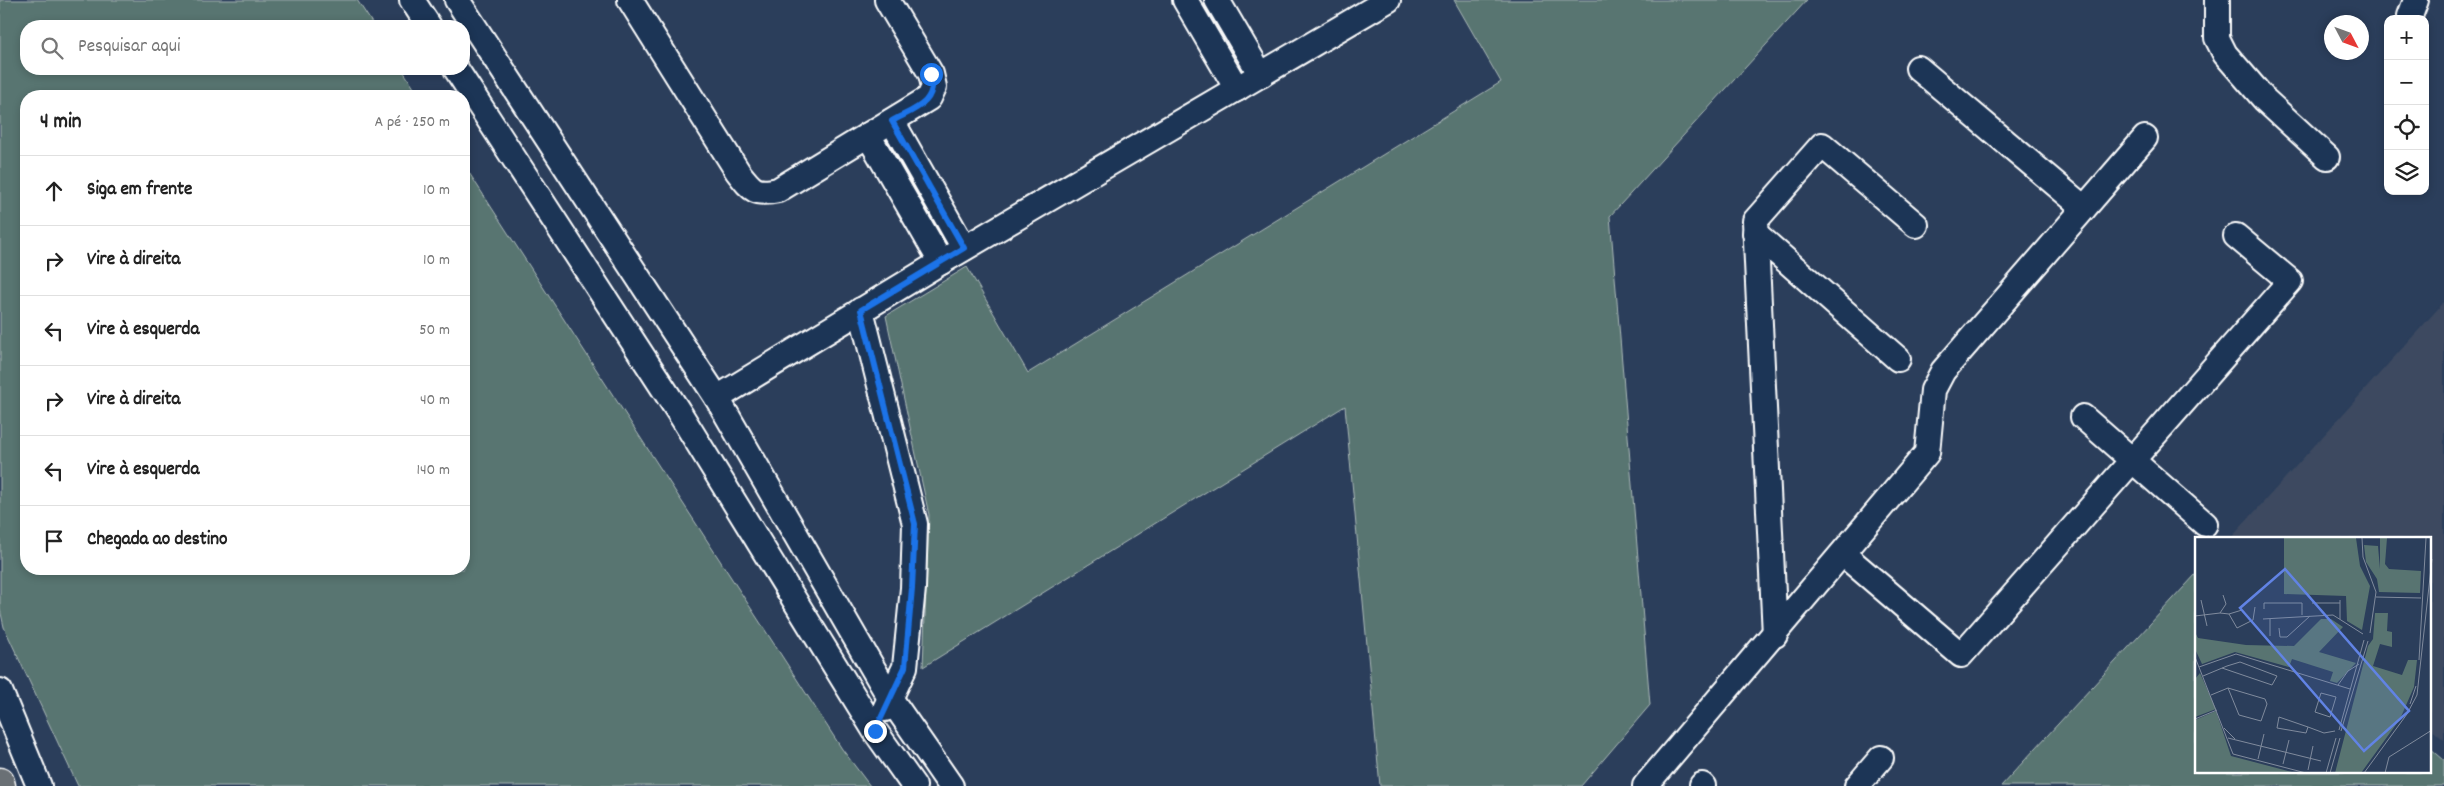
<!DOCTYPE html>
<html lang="pt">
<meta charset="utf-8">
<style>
:root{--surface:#fff;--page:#f6f6f6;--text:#222;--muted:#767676;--line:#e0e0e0}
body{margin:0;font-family:Dekko,sans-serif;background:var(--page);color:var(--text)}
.controls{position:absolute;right:15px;top:15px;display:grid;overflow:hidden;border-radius:10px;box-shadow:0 2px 8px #0003}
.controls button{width:45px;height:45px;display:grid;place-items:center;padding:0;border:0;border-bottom:1px solid var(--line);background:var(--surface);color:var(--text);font:25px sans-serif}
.compass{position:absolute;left:2324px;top:15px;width:45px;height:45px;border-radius:50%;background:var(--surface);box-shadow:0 2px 8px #0003;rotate:131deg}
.stop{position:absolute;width:15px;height:15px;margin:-11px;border:4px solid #1a73e8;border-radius:50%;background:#fff}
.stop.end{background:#1a73e8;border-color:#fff;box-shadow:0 1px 5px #0008}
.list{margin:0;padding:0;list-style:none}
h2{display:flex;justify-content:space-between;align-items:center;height:65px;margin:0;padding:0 20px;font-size:21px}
h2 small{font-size:16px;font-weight:400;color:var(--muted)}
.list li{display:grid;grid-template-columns:32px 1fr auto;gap:15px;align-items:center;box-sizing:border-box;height:70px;padding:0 20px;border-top:1px solid var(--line)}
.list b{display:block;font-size:19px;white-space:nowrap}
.list em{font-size:16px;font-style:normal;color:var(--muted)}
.icon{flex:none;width:28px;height:28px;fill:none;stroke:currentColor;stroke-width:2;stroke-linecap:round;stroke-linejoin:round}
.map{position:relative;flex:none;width:2444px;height:786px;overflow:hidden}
.search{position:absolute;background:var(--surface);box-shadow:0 2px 8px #0003;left:20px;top:20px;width:450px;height:55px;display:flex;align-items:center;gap:12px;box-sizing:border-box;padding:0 18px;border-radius:20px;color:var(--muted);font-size:19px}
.panel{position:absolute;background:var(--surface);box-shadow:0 2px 8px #0003;left:20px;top:90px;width:450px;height:485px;border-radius:20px}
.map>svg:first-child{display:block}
.built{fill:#3c4960}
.green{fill:#587471;stroke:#acbab8}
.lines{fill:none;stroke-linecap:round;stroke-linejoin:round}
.minor-casing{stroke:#fff;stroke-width:28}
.highway-casing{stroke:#fff;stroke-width:31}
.minor{stroke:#1d3557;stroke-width:24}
.highway{stroke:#6b7074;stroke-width:28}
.route{stroke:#1a73e8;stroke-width:6}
.inset-road{fill:none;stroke:#808b9d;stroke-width:1}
.view{fill:#6183e4;fill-opacity:0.15;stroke:#6183e4;stroke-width:2.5}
.inset-edge{fill:none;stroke:#fff;stroke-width:2.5}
</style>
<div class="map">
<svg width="2444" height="786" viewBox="0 0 2444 786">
<rect width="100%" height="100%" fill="#2b3e5b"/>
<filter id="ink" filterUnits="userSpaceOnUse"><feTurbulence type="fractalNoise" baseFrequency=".02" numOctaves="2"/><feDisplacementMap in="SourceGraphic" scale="10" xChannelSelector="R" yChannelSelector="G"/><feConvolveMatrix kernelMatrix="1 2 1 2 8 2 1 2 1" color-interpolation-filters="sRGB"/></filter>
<g filter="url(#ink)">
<polygon class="built" points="2444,302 2444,740 2430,728 2430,538 2231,538"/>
<g class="green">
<polygon points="0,0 357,0 374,26 26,26 26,69 402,69 419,96 26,96 26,569 464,569 464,165 842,749 870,786 78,786 4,627 0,609"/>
<polygon points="1454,0 1807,0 1610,216 1650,705 1581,786 1380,786 1345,406 923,667 929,515 886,316 967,267 1028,373 1501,82"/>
<polygon points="2196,574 2196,772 2430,772 2430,748 2444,760 2444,786 2001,786"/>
</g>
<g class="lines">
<g class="minor-casing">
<g id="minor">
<polyline points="412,0 429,26"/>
<polyline points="457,0 717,398 890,698 951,786"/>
<path d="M 630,0 L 738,172 C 752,190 755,195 778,190 L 929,98 L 934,87 L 931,74 L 887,0"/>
<polyline points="1185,0 1237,89"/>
<polyline points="1217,0 1261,75"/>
<polyline points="2217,0 2217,38 2225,54 2265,100 2327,157"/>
<polyline points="2410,16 2416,0"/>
<polyline points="1918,68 2084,208"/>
<polyline points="456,69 682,417 875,731 914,786"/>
<polyline points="892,121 964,248"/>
<polyline points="868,135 941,262"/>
<polyline points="1755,233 1898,359"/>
<polyline points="861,310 915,524 913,588 905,667 885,709"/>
<polyline points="717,398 941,262 1388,0"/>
<polyline points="2083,417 2205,524"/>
<polyline points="1843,554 1961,655 2290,281 2236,236"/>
<polyline points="1775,635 1755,221 1822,145 1916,225"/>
<polyline points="0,691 39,786"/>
<polyline points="1702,785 1703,786"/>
<polyline points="1645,786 1927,453 1933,390 1943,371 2145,138"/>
<polyline points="1857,786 1881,758"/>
</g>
</g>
<g class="highway-casing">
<polyline id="highway" points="0,782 1,786"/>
</g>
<use href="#minor" class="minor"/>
<use href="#highway" class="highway"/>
</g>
</g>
<g class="lines" filter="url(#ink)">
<path class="route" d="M 875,731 L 905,667 L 912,588 L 915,524 L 861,310 L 964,248 L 892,121 C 914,109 938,103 931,74"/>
</g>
<g transform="translate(2195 537)">
<rect width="236" height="236" fill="#2b3e5b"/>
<path d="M 89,1 L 161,1 L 165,29 L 175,49 L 167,93 L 152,84 L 151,59 L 89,57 ZM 185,1 L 192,1 L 190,27 L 194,32 L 226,34 L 225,56 L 184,55 L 182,42 L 171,25 L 169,8 L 183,9 L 185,32 ZM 180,76 L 193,76 L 192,94 L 197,95 L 197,110 L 185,107 L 178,129 L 207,138 L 213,123 L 222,123 L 219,150 L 205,182 L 166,236 L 140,236 L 173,109 L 178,102 ZM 126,82 L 136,82 L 148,90 L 124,115 L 161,126 L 142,146 L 135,144 L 138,135 L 97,122 L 94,130 L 40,115 L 7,127 L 0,112 L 0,95 L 3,101 L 51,108 L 99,109 ZM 5,136 L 21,172 L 0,180 L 0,142 ZM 21,174 L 36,219 L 101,236 L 0,236 L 0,183 Z" fill="#587471"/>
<path class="inset-road" d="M 167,1 L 168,20 L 181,55 L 175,96M 181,60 L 226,61M 6,63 L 12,89M 117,66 L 145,66M 69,72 L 69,66 L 107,66 L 107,78M 25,76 L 34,77 L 47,73M 34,77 L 42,91 L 58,83 L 60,70M 0,79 L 25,76 L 31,67 L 28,58M 68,82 L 138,78 L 168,97M 75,82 L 75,99M 145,82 L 145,63M 84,91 L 85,100 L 92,100 L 115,79M 0,120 L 38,217 L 111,236M 224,123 L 231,1M 4,130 L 41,117 L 155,152M 8,139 L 32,129 L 45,125 L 82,139 L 77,148 L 27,131M 143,148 L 153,134 L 164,127M 126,156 L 141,160 L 135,180 L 120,175 ZM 16,158 L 33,151 L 70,162 L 72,167 L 66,184 L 44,178 L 33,151M 215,167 L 221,149M 84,180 L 113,190 L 111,196 L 82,191 ZM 0,182 L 22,173M 113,190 L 129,196 L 140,194M 29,191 L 40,202M 144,193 L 169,103M 146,194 L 173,104M 33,201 L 126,224M 63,222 L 69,197M 88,227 L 94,203M 113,233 L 118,209M 131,236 L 141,201M 135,236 L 145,201M 169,236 L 212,177 L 222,158 L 237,22M 190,236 L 194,220 L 237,193"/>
<path class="view" d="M 90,32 L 214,174 L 169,214 L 45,71 Z"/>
<rect width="236" height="236" class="inset-edge"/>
</g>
</svg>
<div class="controls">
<button>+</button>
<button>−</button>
<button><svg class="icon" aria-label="locate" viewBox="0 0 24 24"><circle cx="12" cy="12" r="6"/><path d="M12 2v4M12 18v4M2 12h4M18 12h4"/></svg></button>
<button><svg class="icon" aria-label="layers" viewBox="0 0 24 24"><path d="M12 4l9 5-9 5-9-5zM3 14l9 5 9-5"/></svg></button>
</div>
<svg class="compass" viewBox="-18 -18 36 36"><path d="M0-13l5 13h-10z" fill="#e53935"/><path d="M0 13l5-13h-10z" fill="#767676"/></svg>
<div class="stop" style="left:931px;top:74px"></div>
<div class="stop end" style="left:875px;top:731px"></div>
<div class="search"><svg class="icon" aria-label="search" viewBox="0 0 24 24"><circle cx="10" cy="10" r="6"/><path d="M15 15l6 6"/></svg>Pesquisar aqui</div>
<section class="panel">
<h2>4 min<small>A pé · 250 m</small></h2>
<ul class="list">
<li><svg class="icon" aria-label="ahead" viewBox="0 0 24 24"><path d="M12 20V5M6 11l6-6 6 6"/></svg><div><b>Siga em frente</b></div><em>10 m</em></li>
<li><svg class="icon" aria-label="right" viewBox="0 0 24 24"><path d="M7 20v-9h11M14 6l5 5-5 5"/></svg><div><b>Vire à direita</b></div><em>10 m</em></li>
<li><svg class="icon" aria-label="left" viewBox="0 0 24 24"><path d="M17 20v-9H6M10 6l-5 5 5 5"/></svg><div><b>Vire à esquerda</b></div><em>50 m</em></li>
<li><svg class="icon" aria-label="right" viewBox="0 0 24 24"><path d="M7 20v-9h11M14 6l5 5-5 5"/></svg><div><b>Vire à direita</b></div><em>40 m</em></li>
<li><svg class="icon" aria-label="left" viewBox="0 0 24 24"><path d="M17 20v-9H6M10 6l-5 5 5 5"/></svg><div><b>Vire à esquerda</b></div><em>140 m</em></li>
<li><svg class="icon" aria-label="arrive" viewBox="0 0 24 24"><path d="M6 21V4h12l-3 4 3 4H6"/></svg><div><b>Chegada ao destino</b></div></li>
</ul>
</section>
</div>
